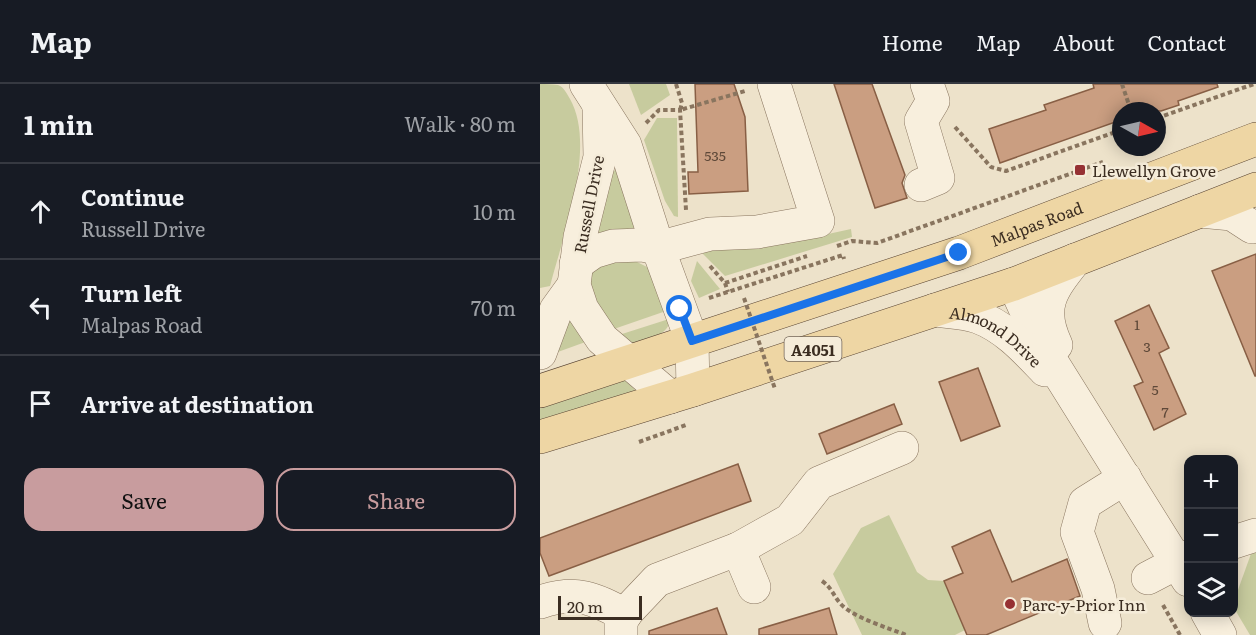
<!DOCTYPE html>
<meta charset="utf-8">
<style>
:root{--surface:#171b24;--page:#20242c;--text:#f1f3f6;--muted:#9ea1a6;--line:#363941;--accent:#c89c9e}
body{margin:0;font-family:Literata,serif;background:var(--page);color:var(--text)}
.controls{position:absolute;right:18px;bottom:18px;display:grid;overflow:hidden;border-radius:12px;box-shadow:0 3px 15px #0003}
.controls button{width:54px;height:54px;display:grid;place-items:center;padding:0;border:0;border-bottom:2px solid var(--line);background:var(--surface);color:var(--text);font:30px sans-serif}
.compass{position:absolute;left:572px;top:18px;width:54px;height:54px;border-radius:50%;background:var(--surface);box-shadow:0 3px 15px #0003;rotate:98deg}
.scale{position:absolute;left:18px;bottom:15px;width:84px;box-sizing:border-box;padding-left:6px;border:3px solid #3b2d21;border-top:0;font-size:16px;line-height:21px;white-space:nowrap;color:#3b2d21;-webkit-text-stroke:4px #f5ecd9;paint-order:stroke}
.stop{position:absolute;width:18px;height:18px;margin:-14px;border:4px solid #1a73e8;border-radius:50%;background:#fff}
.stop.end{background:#1a73e8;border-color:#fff;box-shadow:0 2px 6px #0008}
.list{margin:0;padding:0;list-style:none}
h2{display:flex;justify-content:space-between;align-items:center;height:78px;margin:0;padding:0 24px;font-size:26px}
h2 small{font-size:20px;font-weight:400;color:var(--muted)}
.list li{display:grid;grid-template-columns:39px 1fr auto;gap:18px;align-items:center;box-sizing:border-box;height:96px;padding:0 24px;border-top:2px solid var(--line)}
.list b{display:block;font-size:22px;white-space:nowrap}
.list p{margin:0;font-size:20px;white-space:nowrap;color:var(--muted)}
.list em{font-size:20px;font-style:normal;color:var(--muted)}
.actions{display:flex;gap:12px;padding:18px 24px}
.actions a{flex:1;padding:14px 0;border:2px solid var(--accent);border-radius:18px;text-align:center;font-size:21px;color:var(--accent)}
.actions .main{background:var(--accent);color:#111}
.icon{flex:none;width:33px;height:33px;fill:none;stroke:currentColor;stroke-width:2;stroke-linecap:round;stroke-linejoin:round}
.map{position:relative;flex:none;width:716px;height:551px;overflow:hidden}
header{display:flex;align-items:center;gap:36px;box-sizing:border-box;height:84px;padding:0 30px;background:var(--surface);border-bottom:2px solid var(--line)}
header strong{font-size:28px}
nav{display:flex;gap:33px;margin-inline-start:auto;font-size:21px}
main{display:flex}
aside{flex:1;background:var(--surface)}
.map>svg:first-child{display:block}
.green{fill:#c7cb9e}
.building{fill:#ca9e81;stroke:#885f45;stroke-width:1.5}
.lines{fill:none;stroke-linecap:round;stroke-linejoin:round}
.minor-casing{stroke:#89755f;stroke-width:34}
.major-casing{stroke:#584332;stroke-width:34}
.path{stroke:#89755f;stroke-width:4;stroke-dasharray:4.5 3;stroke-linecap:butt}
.minor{stroke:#f8efdd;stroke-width:33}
.major{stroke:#eed6a4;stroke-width:33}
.path-bridge{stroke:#89755f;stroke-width:4;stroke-dasharray:4.5 3;stroke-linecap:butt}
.route{stroke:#1a73e8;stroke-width:8}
.poi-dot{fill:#963133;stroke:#f5ecd9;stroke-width:2}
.labels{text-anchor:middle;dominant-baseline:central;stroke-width:5;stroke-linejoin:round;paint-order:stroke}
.number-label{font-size:14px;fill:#5f4939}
.shield{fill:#f5ecd9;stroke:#736658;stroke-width:1.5}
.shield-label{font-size:15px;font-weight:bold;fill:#3b2d21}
.poi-label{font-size:16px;fill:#3b2d21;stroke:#f5ecd9;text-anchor:start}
.street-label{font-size:16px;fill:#3b2d21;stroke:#f5ecd9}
</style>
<header>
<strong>Map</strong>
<nav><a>Home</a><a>Map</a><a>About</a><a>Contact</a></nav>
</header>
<main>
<aside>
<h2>1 min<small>Walk · 80 m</small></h2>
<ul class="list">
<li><svg class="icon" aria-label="ahead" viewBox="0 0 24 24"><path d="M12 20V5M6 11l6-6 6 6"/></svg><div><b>Continue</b><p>Russell Drive</p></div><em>10 m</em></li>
<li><svg class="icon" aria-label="left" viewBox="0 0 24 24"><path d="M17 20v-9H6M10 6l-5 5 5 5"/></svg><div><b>Turn left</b><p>Malpas Road</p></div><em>70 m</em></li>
<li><svg class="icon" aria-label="arrive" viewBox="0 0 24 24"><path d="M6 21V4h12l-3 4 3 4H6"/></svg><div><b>Arrive at destination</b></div></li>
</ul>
<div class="actions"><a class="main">Save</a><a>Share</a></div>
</aside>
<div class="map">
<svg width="716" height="551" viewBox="0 0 716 551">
<rect width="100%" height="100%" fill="#ede2ca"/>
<g class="green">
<path d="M 0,0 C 6,0 13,0 18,1 C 24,3 27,10 30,15 C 57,63 23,152 10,202 L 0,204 Z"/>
<polygon points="89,0 126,0 130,11 101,31"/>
<polygon points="117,34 137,34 138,133 134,132 125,117 104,56"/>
<polygon points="75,86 80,88 98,143 53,152 71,90"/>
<polygon points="311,145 312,153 185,192 163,170 166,161 256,157"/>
<polygon points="85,172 109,184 126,227 71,246 67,244 46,194 48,187"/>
<polygon points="157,177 180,205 159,214 151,197"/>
<polygon points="28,234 51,256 15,269"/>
<path d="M 129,235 C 131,252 105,255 92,259 L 80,253 L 82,250 Z"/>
<polygon points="84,294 96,307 0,337 0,322"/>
<polygon points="349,431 377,488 388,496 404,497 425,546 415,551 322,551 293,490 321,444"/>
<polygon points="716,466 716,551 710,551 694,524 694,517 712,467"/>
</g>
<g class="building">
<polygon points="155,0 194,0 205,33 208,107 149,110 148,88 158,88"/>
<polygon points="294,0 332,0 365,91 362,99 367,114 335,124"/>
<polygon points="553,0 677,0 678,3 638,17 639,21 621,27 581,27 581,36 460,79 449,45 506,26 504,21 554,4"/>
<polygon points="716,170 716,292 715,292 672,187"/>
<polygon points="609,221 629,264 619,269 646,330 614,346 594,302 603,298 575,237"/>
<polygon points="438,284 460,342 421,357 399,298"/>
<polygon points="354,320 362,340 287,370 279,350"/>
<polygon points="198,380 211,417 9,492 0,469 0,454"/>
<polygon points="450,446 472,498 527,475 540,512 446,551 427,551 404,497 423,489 412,463"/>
<polygon points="177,524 187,551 109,551 109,547"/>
<polygon points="289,524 297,551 219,551 219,545"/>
</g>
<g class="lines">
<g class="minor-casing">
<g id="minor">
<polyline points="46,0 85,61 118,164 152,257 153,306"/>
<polyline points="59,23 60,73 40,153 34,201 42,225 62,255 130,313"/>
<polyline points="381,101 398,94 381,37 393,17 387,0"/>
<polyline points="660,127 692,130 712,143 716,142"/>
<polyline points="36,180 53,168 73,162 102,161 118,164 170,150 217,148 278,137 234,0"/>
<polyline points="474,200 503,264 648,496"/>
<path id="s1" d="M 395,226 C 408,228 425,228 438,233 C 465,243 485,265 505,286"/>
<path d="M 516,261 C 498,223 511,206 535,176"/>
<polyline points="0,269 16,226 34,201"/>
<polyline points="694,458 716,451"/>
<polyline points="198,465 214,503"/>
<polyline points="608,494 648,473"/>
<path d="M 0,518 C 36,506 53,514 85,531"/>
<polyline points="667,528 680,551"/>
<polyline points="565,539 558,505 537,448 545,419 585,394"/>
<polyline points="81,551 81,534 117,496 198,465 250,436 279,399 362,364"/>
</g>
</g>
<g class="major-casing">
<g id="major">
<path id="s2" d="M 0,307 L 419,169 L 716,55"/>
<polyline points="0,353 153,306 474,200 716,105"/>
</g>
</g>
<g class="path">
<polyline points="136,0 142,19 140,26 205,7"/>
<polyline points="582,0 591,27"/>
<polyline points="617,34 714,0"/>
<polyline points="106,39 119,26 140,26 146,126"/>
<polyline points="415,43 451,83 466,87 581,46"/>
<polyline points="297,162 312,157 337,159 563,78"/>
<polyline points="170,182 185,199 188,208"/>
<polyline points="185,199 267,172"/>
<polyline points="169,214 303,171 304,175"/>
<polyline points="99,358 146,341"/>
<path d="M 282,497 C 292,504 293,511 300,519 C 311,533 349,544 366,551"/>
<polyline points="623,521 640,551"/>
</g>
<use href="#minor" class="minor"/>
<use href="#major" class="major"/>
<polyline class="path-bridge" points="204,214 235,305"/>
</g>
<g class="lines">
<polyline class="route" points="140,225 152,257 419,169"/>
</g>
<g class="poi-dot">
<rect x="534" y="80" width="12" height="12" rx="3"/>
<circle cx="470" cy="520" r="6"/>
</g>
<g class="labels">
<g class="number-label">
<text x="175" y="71">535</text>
<text x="597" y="240">1</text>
<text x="607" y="262">3</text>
<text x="615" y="305">5</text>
<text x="625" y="327">7</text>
</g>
<rect class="shield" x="244.5" y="253" width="57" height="24" rx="4.5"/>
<g class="shield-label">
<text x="273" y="265">A4051</text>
</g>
<g class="poi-label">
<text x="552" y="86">Llewellyn Grove</text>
<text x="482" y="520">Parc-y-Prior Inn</text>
</g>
<g class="street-label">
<text transform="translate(48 120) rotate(-79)">Russell Drive</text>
<text stroke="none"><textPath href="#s2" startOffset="524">Malpas Road</textPath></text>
<text stroke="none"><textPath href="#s1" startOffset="68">Almond Drive</textPath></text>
</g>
</g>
</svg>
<div class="controls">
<button>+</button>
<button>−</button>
<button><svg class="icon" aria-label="layers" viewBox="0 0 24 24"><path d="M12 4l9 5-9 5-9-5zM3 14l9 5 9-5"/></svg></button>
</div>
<svg class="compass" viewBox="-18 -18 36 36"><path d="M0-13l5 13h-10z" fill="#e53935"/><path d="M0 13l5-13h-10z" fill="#9ea1a6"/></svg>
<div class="scale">20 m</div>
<div class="stop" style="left:140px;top:225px"></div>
<div class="stop end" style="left:419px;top:169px"></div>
</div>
</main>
